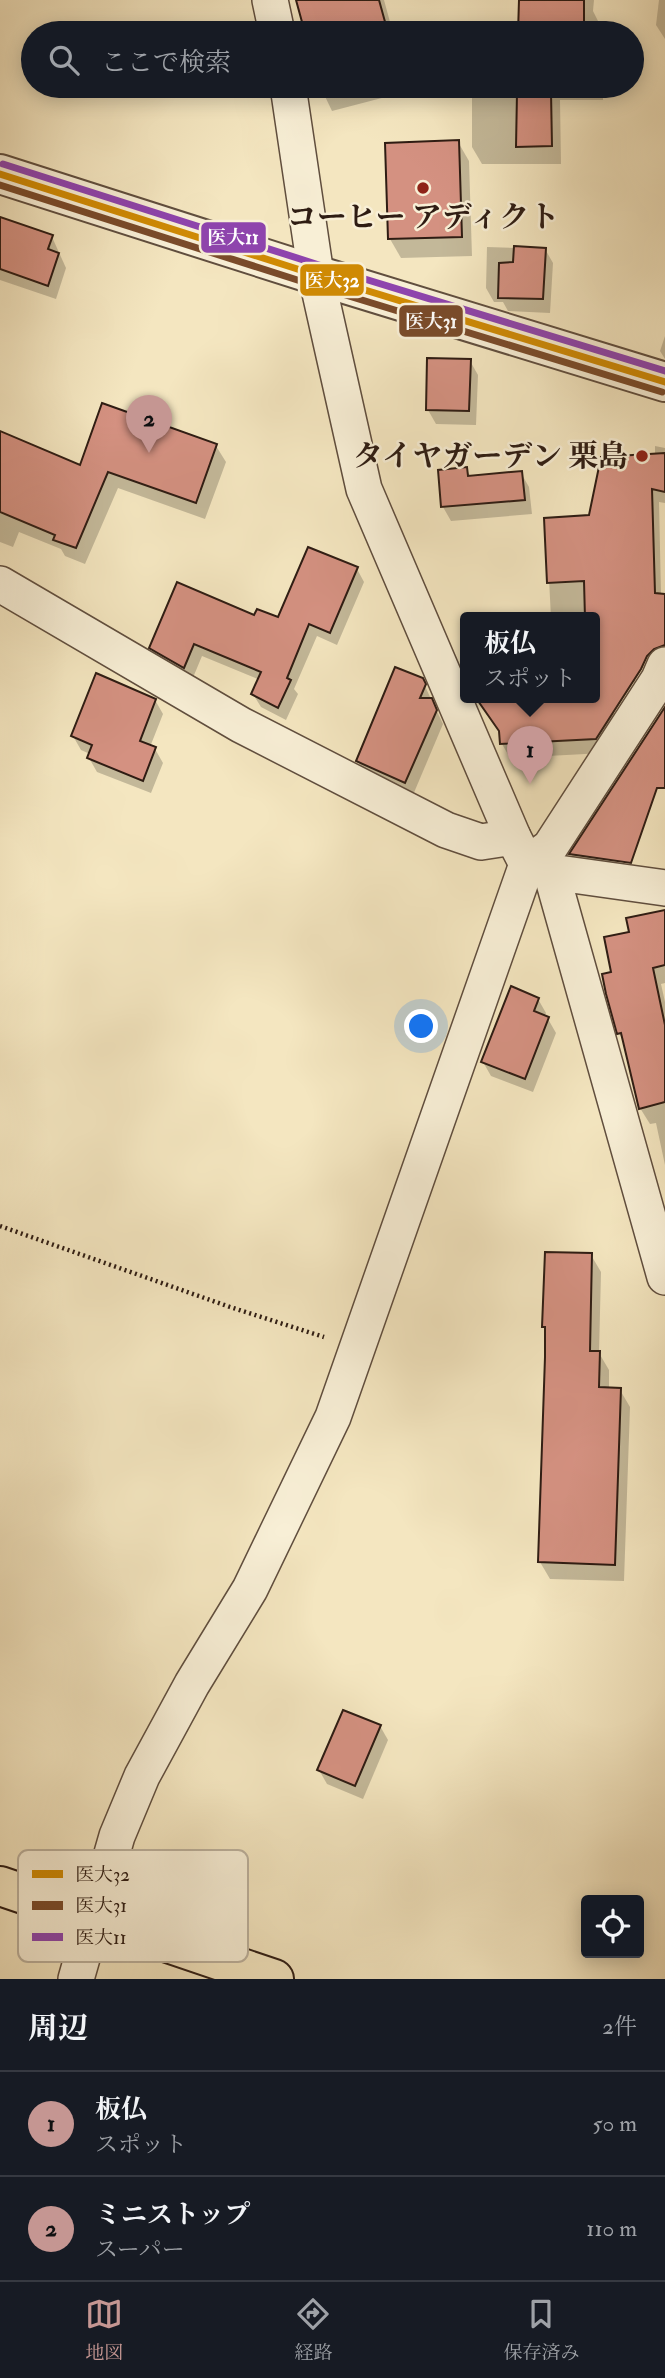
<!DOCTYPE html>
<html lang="ja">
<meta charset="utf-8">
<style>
:root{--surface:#171b24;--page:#20242c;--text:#f1f3f6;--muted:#9ea1a6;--line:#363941;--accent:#c59692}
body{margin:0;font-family:"IM FELL Double Pica","Noto Serif JP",serif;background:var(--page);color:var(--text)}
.controls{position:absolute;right:21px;bottom:21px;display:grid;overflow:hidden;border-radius:7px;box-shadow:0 4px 18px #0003}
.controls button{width:63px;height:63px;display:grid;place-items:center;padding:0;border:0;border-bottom:2px solid var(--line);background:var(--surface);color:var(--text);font:35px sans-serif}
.you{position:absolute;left:422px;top:1027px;width:24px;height:24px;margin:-18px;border:5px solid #fff;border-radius:50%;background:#1a73e8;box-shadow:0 0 0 10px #1a73e833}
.badge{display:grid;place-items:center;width:46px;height:46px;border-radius:50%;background:var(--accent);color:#111;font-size:23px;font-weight:700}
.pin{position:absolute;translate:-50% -58px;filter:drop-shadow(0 2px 4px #0008)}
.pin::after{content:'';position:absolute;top:37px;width:24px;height:21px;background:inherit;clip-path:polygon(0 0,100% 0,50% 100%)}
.popup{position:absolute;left:460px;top:612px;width:140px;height:91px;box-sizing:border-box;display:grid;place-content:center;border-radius:7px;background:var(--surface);filter:drop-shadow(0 2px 5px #0005);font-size:23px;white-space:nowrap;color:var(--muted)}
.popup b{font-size:26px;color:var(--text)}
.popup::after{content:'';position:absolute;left:50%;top:100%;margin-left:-14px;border:14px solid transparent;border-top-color:var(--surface)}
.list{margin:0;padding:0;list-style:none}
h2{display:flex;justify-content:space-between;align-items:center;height:91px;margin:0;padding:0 28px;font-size:30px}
h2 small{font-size:23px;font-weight:400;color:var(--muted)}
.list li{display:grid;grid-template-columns:46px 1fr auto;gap:21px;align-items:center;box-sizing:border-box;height:105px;padding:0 28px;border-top:2px solid var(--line)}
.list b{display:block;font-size:26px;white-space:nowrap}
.list p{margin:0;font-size:23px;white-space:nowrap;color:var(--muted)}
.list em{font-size:23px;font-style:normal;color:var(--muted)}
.icon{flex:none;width:38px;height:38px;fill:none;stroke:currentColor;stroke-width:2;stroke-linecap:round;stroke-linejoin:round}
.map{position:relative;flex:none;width:665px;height:1979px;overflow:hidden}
.search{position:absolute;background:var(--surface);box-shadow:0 4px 18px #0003;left:21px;right:21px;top:21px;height:77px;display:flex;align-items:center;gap:18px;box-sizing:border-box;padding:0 24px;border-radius:38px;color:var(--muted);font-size:26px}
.sheet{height:301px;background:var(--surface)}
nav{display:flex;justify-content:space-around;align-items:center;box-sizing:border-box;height:98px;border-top:2px solid var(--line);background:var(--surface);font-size:19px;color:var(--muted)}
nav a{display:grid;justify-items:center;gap:4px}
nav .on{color:var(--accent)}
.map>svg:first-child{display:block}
.shadow{fill:#0003}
.building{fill:#d49181;stroke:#2e1c13;stroke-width:2}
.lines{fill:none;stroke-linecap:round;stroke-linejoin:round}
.minor-casing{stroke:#604e3e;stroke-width:38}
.tertiary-casing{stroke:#604e3e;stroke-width:42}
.primary-casing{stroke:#2e1c13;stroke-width:42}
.path{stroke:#2e1c13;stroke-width:4.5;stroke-dasharray:2 3.5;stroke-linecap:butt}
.minor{stroke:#f8efd6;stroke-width:35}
.tertiary{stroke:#f8efd6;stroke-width:38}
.primary{stroke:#f4e6c0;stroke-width:38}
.bus-1-casing{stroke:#f8efd6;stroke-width:12}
.bus-2-casing{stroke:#f8efd6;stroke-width:12}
.bus-3-casing{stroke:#f8efd6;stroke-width:12}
.bus-1{stroke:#cf8a04;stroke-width:7}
.bus-2{stroke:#7a4b2a;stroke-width:7}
.bus-3{stroke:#8e44ad;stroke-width:7}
.poi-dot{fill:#8f2418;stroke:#f8efd6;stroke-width:2.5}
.labels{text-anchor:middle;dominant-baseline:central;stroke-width:5;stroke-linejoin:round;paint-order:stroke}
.poi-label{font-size:30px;font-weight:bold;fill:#2e1c13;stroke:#f8efd6}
.key{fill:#f8efd6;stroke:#bbb09c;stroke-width:2}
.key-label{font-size:19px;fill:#2e1c13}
.line-badge{stroke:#f8efd6;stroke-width:2.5}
.badge-label{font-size:19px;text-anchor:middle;font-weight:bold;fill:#fff}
</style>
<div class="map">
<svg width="665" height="1979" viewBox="0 0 665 1979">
<rect width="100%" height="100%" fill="#f4e6c0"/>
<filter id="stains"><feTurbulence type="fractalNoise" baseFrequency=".00286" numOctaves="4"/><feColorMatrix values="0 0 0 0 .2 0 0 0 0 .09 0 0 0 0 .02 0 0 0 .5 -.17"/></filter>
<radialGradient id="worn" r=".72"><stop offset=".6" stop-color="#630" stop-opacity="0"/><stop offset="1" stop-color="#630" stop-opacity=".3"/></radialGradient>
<g class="shadow">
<polygon points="298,0 384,0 393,33 306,33"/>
<polygon points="521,0 594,0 593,11 604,33 520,33"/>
<polygon points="659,0 665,0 665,39 656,25"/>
<polygon points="320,86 399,86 401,93 332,111"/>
<polygon points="519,86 603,86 603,100 560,100 561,164 482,164 472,147 472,95 519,94"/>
<polygon points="458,142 469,161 472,256 401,258 390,239"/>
<polygon points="0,219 52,237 66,268 56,299 0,280"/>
<polygon points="487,247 545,249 553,263 550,313 508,311 503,302 494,302 486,288"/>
<polygon points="665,336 665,359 660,351"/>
<polygon points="470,361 478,375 476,425 436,424 428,410"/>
<polygon points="0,440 81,467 216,446 226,462 205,519 118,488 85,564 65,556 61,549 19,532 13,547 0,542"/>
<polygon points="655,446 665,448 665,503 659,502 661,593 632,594 635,682 613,683 615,736 604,753 510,758 502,744 595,698 595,618 551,618 546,520 591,517 655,455"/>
<polygon points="466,469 471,477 521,473 529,487 532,514 451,521 443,507 439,471"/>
<polygon points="357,569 364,582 337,645 317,636 294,689 298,694 286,720 261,707 253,694 260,680 202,656 192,680 158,661 151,648 255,617 279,620"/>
<polygon points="422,680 443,724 413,795 365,774 358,761"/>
<polygon points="155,700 163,714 150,747 155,749 163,763 151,793 97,772 89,758 90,754 81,750 73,736"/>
<polygon points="617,807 620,874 579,868 571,854"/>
<polygon points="665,911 665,983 661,984 665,1002 665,1165 656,1123 650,1124 640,1108 625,1044 619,1033 613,974 631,933"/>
<polygon points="538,999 546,1013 544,1017 548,1019 556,1033 533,1092 491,1076 483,1062"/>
<polygon points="591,1255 601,1272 599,1353 609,1370 609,1389 620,1390 630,1407 624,1581 550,1579 540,1562 547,1332 544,1327"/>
<polygon points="380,1726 388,1740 363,1799 327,1784 319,1770"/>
</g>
<g class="building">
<polygon points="296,0 379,0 387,29 380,31 381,33 305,33"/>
<polygon points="519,0 584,0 584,33 518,33"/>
<polygon points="318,86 346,86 320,93"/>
<polygon points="551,92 552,146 516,147 517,93"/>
<polygon points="459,140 462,237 388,239 385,143"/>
<polygon points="0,217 53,235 48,249 59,253 48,286 0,269"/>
<polygon points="514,246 546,248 543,299 498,298 499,263 513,262"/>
<polygon points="427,358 471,359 469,411 426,410"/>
<polygon points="102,403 217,444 196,503 108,472 76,548 53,540 55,535 0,512 0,431 80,465"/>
<polygon points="665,453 665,492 652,489 655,593 665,594 665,645 654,649 647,656 641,669 596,739 500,744 499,731 476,698 595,698 595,618 585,618 584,581 547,583 544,518 589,515 601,457"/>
<polygon points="467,467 468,476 522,471 525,500 441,507 438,470"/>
<polygon points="308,547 358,567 330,633 309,624 287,678 291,680 278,708 251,694 261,672 194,644 184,668 149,648 177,582 254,615 257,609 278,617"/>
<polygon points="395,667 423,678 426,684 420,698 432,698 437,710 405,783 356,761"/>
<polygon points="96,673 156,699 140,741 156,747 143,781 87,758 92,745 71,736"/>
<polygon points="665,707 665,788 657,788 631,863 569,854"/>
<polygon points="665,910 665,965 653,968 665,1025 665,1102 639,1109 621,1033 617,1034 606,994 602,974 611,972 604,937 629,932 626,918"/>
<polygon points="511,986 539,998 534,1011 549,1017 525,1079 481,1062"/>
<polygon points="545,1252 592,1253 590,1351 600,1351 599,1387 621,1388 615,1565 538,1562 545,1357 545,1327 542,1327"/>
<polygon points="343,1710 381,1725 355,1786 317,1770"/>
</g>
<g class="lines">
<g class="minor-casing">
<g id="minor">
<polyline points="270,0 277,33"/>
<polyline points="288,86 316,275 364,489 513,837 527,864 551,872 665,888"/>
<polyline points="0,584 241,725 446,830 481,842 513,837"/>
<polyline points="551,872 665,1277"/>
<polyline points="76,1979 117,1836 142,1776 192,1684 250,1589 333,1417 527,864 550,847 659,679 665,665"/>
</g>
</g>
<g class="tertiary-casing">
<polyline id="tertiary" points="0,174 316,275 665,382"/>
</g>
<g class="primary-casing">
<polyline id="primary" points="0,1886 274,1979"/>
</g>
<polyline class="path" points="0,1226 230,1307 324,1337"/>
<use href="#minor" class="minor"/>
<use href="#tertiary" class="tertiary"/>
<use href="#primary" class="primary"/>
<g class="bus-1-casing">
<polyline id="bus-1" points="0,174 316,275 665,382"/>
</g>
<g class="bus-2-casing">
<polyline id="bus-2" points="0,185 313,285 662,392"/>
</g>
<g class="bus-3-casing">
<polyline id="bus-3" points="3,164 319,265 665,371"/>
</g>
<use href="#bus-1" class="bus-1"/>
<use href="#bus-2" class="bus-2"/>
<use href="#bus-3" class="bus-3"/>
</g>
<g class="poi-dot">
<circle cx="423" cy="188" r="7"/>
<circle cx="642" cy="456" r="7"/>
</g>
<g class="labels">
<g class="poi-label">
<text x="423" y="217">コーヒー アディクト</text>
<text x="628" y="456" text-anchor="end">タイヤガーデン 栗島</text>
</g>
</g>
<rect x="18" y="1850" width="230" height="112" rx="10" class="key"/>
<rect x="32" y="1870" width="31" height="8" fill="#cf8a04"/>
<rect x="32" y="1901" width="31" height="9" fill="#7a4b2a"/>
<rect x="32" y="1933" width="31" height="8" fill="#8e44ad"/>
<g class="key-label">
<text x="75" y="1881">医大32</text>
<text x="75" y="1912">医大31</text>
<text x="75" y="1944">医大11</text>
</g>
<g class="line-badge">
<rect x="200" y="221" width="67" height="33" rx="7" fill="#8e44ad"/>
<rect x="299" y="263" width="66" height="34" rx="7" fill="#cf8a04"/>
<rect x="398" y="304" width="66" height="34" rx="7" fill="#7a4b2a"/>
</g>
<g class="badge-label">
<text x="233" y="244">医大11</text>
<text x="332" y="287">医大32</text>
<text x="431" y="328">医大31</text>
</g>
<rect width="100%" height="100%" filter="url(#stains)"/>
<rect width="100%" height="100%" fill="url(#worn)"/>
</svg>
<div class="controls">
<button><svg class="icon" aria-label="locate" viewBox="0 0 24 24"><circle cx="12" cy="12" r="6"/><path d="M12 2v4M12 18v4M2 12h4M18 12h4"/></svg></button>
</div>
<div class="you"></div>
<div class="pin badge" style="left:530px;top:784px">1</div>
<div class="popup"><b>板仏</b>スポット</div>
<div class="pin badge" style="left:149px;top:453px">2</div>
<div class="search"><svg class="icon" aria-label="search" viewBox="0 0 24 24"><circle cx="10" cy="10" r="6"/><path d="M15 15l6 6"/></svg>ここで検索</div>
</div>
<section class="sheet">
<h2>周辺<small>2件</small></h2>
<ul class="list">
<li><span class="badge">1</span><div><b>板仏</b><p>スポット</p></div><em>50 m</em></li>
<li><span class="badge">2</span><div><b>ミニストップ</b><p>スーパー</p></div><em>110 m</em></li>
</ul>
</section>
<nav>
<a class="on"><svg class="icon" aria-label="map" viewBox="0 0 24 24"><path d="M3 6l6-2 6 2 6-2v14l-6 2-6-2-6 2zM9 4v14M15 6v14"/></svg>地図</a>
<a><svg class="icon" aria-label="directions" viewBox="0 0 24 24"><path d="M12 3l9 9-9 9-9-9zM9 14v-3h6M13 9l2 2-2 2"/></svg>経路</a>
<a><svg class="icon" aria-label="saved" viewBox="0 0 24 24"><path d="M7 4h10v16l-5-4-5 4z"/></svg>保存済み</a>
</nav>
